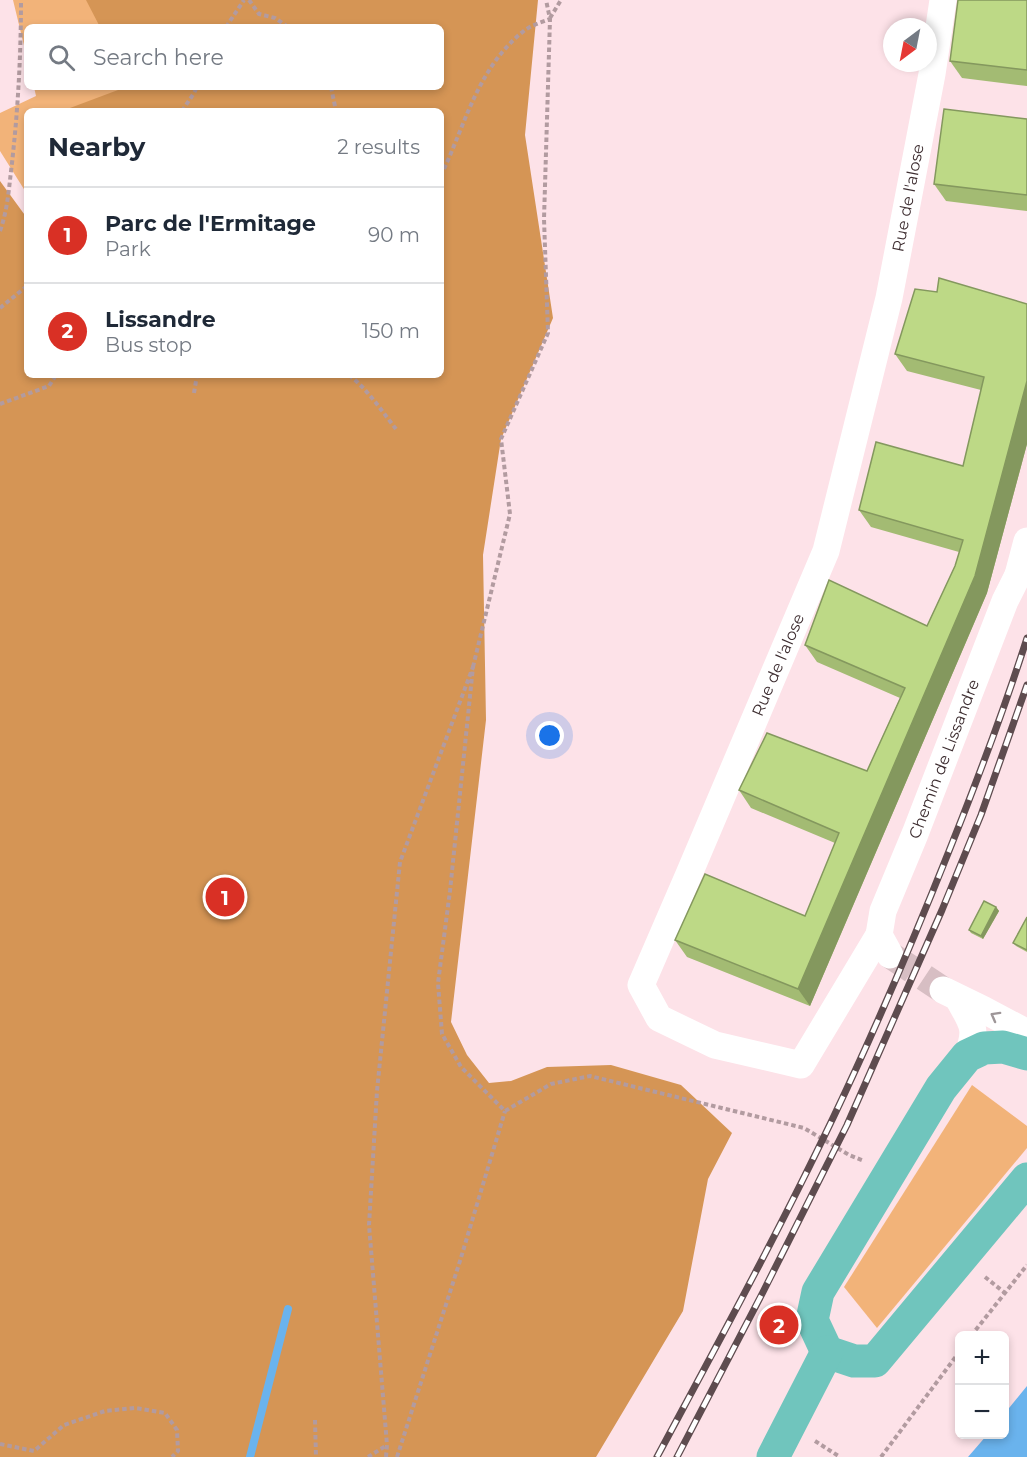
<!DOCTYPE html>
<meta charset="utf-8">
<style>
:root{--surface:#fff;--page:#f6f6f7;--text:#1f2937;--muted:#747a83;--line:#e0e1e3;--accent:#d93025}
body{margin:0;font-family:Montserrat,sans-serif;background:var(--page);color:var(--text)}
.controls{position:absolute;right:18px;bottom:18px;display:grid;overflow:hidden;border-radius:9px;box-shadow:0 3px 9px #0003}
.controls button{width:54px;height:54px;display:grid;place-items:center;padding:0;border:0;border-bottom:2px solid var(--line);background:var(--surface);color:var(--text);font:30px sans-serif}
.compass{position:absolute;left:883px;top:18px;width:54px;height:54px;border-radius:50%;background:var(--surface);box-shadow:0 3px 9px #0003;rotate:212deg}
.you{position:absolute;left:550px;top:736px;width:21px;height:21px;margin:-15px;border:4px solid #fff;border-radius:50%;background:#1a73e8;box-shadow:0 0 0 9px #1a73e833}
.badge{display:grid;place-items:center;width:39px;height:39px;border-radius:50%;background:var(--accent);color:#fff;font-size:20px;font-weight:700}
.pin{position:absolute;translate:-50% -50%;border:3px solid #fff;box-shadow:0 2px 6px #0006}
.list{margin:0;padding:0;list-style:none}
h2{display:flex;justify-content:space-between;align-items:center;height:78px;margin:0;padding:0 24px;font-size:26px}
h2 small{font-size:20px;font-weight:400;color:var(--muted)}
.list li{display:grid;grid-template-columns:39px 1fr auto;gap:18px;align-items:center;box-sizing:border-box;height:96px;padding:0 24px;border-top:2px solid var(--line)}
.list b{display:block;font-size:22px;white-space:nowrap}
.list p{margin:0;font-size:20px;white-space:nowrap;color:var(--muted)}
.list em{font-size:20px;font-style:normal;color:var(--muted)}
.icon{flex:none;width:33px;height:33px;fill:none;stroke:currentColor;stroke-width:2;stroke-linecap:round;stroke-linejoin:round}
.map{position:relative;flex:none;width:1027px;height:1457px;overflow:hidden}
.search{position:absolute;background:var(--surface);box-shadow:0 3px 9px #0003;left:24px;top:24px;width:420px;height:66px;display:flex;align-items:center;gap:15px;box-sizing:border-box;padding:0 21px;border-radius:9px;color:var(--muted);font-size:22px}
.panel{position:absolute;background:var(--surface);box-shadow:0 3px 9px #0003;left:24px;top:108px;width:420px;height:270px;border-radius:9px}
.map>svg:first-child{display:block}
.green{fill:#f2b379}
.forest{fill:#d59555}
.water{fill:#6ab3ed}
.lines{fill:none;stroke-linecap:round;stroke-linejoin:round}
.stream{stroke:#6ab3ed;stroke-width:8}
.minor-tunnel{stroke:#d7bec3;stroke-width:27;stroke-dasharray:27 14;stroke-linecap:butt}
.path{stroke:#b29ba0;stroke-width:4;stroke-dasharray:4.5 3;stroke-linecap:butt}
.minor{stroke:#fff;stroke-width:27}
.major{stroke:#70c5bd;stroke-width:33}
.rail-casing{stroke:#5e4c4f;stroke-width:7}
.rail{stroke:#fff;stroke-width:4.5;stroke-dasharray:14;stroke-linecap:butt}
.wall{fill:#a3bb73}
.shaded-wall{fill:#84985e}
.building{fill:#bdd986;stroke:#84985e;stroke-width:1.5}
.oneway{stroke:#9e9698}
.labels{text-anchor:middle;dominant-baseline:central;stroke-width:5;stroke-linejoin:round;paint-order:stroke}
.street-label{font-size:16px;fill:#3d2d30;stroke:#fff}
</style>
<div class="map">
<svg width="1027" height="1457" viewBox="0 0 1027 1457">
<rect width="100%" height="100%" fill="#fde2e8"/>
<g class="green">
<polygon points="13,0 524,0 441,111 27,111 27,194 0,151 0,113 36,96 34,87 441,87 441,27 27,27 27,58"/>
<polygon points="972,1085 1027,1126 1027,1148 877,1328 844,1287"/>
</g>
<polygon class="forest" points="86,0 538,0 525,135 553,318 501,439 483,555 486,720 451,1022 467,1055 489,1083 511,1081 547,1067 611,1065 681,1085 732,1133 708,1179 683,1311 596,1457 0,1457 0,181 27,218 27,375 441,375 441,111 62,111 126,87 441,87 441,27 100,27"/>
<polygon class="water" points="1027,1386 1027,1457 968,1457 987,1435 1004,1434 1005,1413"/>
<g class="lines">
<polyline class="stream" points="250,1457 288,1309"/>
<polyline class="minor-tunnel" points="890,955 943,990"/>
<g class="path">
<polyline points="249,0 259,14 275,18 288,27"/>
<polyline points="550,18 561,0"/>
<polyline points="226,27 244,0"/>
<polyline points="331,87 336,111"/>
<polyline points="182,111 194,93 197,87"/>
<path d="M 444,169 C 467,119 479,66 525,30 C 532,25 542,22 550,19"/>
<path d="M 0,231 C 8,209 9,186 12,163 C 18,109 21,55 21,0"/>
<polyline points="0,308 27,286"/>
<path d="M 349,375 C 368,390 381,410 396,429"/>
<polyline points="194,393 197,375"/>
<polyline points="0,404 49,386 56,375"/>
<polyline points="473,667 510,514 501,439 548,333 544,219 550,19 546,0"/>
<polyline points="985,1277 1005,1293"/>
<polyline points="971,1336 1027,1265"/>
<polyline points="315,1420 316,1457"/>
<polyline points="815,1441 840,1457"/>
<polyline points="0,1444 34,1451 64,1425 105,1411 135,1408 165,1413 177,1430 178,1451 172,1457"/>
<polyline points="368,1457 387,1445"/>
<polyline points="386,1457 387,1445 369,1225 377,1091 400,862 473,667 450,891 438,983 442,1034 461,1067 505,1111 551,1084 590,1076 804,1128 849,1155 864,1161"/>
<polyline points="397,1457 460,1261 505,1111"/>
<polyline points="881,1457 960,1351"/>
</g>
<g class="minor">
<polyline points="1018,575 1027,541"/>
<polyline points="879,935 801,1065 715,1045 659,1018 641,985 689,874 826,551 889,298 932,74 943,0"/>
<polyline points="890,955 879,935 883,911 915,834 1005,601 1018,575 1027,567"/>
<polyline points="943,990 984,1010 1020,1029 1027,1041"/>
<path d="M 958,998 C 971,1023 979,1027 967,1056"/>
</g>
<g class="major">
<polyline points="1027,1054 1003,1047 984,1048 967,1056 941,1088 818,1292 812,1320 827,1352 854,1361 875,1361 1027,1179"/>
<polyline points="773,1457 827,1352"/>
</g>
<g class="rail-casing">
<g id="rail">
<path d="M 657,1457 C 717,1345 778,1233 833,1118 C 875,1030 913,941 949,851 C 977,781 1004,710 1027,638"/>
<polyline points="677,1457 763,1292 847,1125 942,910 981,815 1027,685"/>
</g>
</g>
<use href="#rail" class="rail"/>
</g>
<g class="wall">
<polygon points="1027,0 1027,86 962,78 950,61"/>
<polygon points="1027,119 1027,211 946,201 934,184"/>
<polygon points="1027,304 1027,444 987,593 810,1006 687,957 675,940 805,916 835,843 751,808 739,790 867,771 900,698 817,662 805,645 927,626 955,566 959,552 871,527 859,510 963,466 981,390 907,371 895,354"/>
<polygon points="996,907 999,911 983,939 971,933 969,930"/>
<polygon points="1027,917 1027,952 1016,946 1013,943"/>
</g>
<g class="shaded-wall">
<polygon points="1027,381 1027,444 987,593 810,1006 798,989"/>
<polygon points="996,907 999,911 983,939 981,936"/>
</g>
<g class="building">
<polygon points="958,0 1027,0 1027,70 950,61"/>
<polygon points="944,109 1027,119 1027,195 934,184"/>
<polygon points="939,278 1027,304 1027,381 975,576 798,989 675,940 705,874 805,916 839,833 739,790 767,733 867,771 905,688 805,645 829,580 927,626 955,566 963,540 859,510 876,442 963,466 984,377 895,354 915,289 937,292"/>
<polygon points="984,901 996,907 981,936 969,930"/>
<polygon points="1027,917 1027,950 1013,943"/>
</g>
<defs><path id="oneway-chevron" d="M-2-3.5L2.5 0L-2 3.5" fill="none" stroke-width="1.6" stroke-linecap="round" stroke-linejoin="round" transform="scale(1.5)"/></defs>
<use class="oneway" href="#oneway-chevron" transform="translate(995 1016) rotate(-151)"/>
<g class="labels">
<g class="street-label">
<text transform="translate(908 198) rotate(-79)">Rue de l'alose</text>
<text transform="translate(778 665) rotate(-67)">Rue de l'alose</text>
<text transform="translate(944 759) rotate(-69)">Chemin de Lissandre</text>
</g>
</g>
</svg>
<div class="controls">
<button>+</button>
<button>−</button>
</div>
<svg class="compass" viewBox="-18 -18 36 36"><path d="M0-13l5 13h-10z" fill="#e53935"/><path d="M0 13l5-13h-10z" fill="#747a83"/></svg>
<div class="you"></div>
<div class="pin badge" style="left:225px;top:897px">1</div>
<div class="pin badge" style="left:779px;top:1325px">2</div>
<div class="search"><svg class="icon" aria-label="search" viewBox="0 0 24 24"><circle cx="10" cy="10" r="6"/><path d="M15 15l6 6"/></svg>Search here</div>
<section class="panel">
<h2>Nearby<small>2 results</small></h2>
<ul class="list">
<li><span class="badge">1</span><div><b>Parc de l'Ermitage</b><p>Park</p></div><em>90 m</em></li>
<li><span class="badge">2</span><div><b>Lissandre</b><p>Bus stop</p></div><em>150 m</em></li>
</ul>
</section>
</div>
